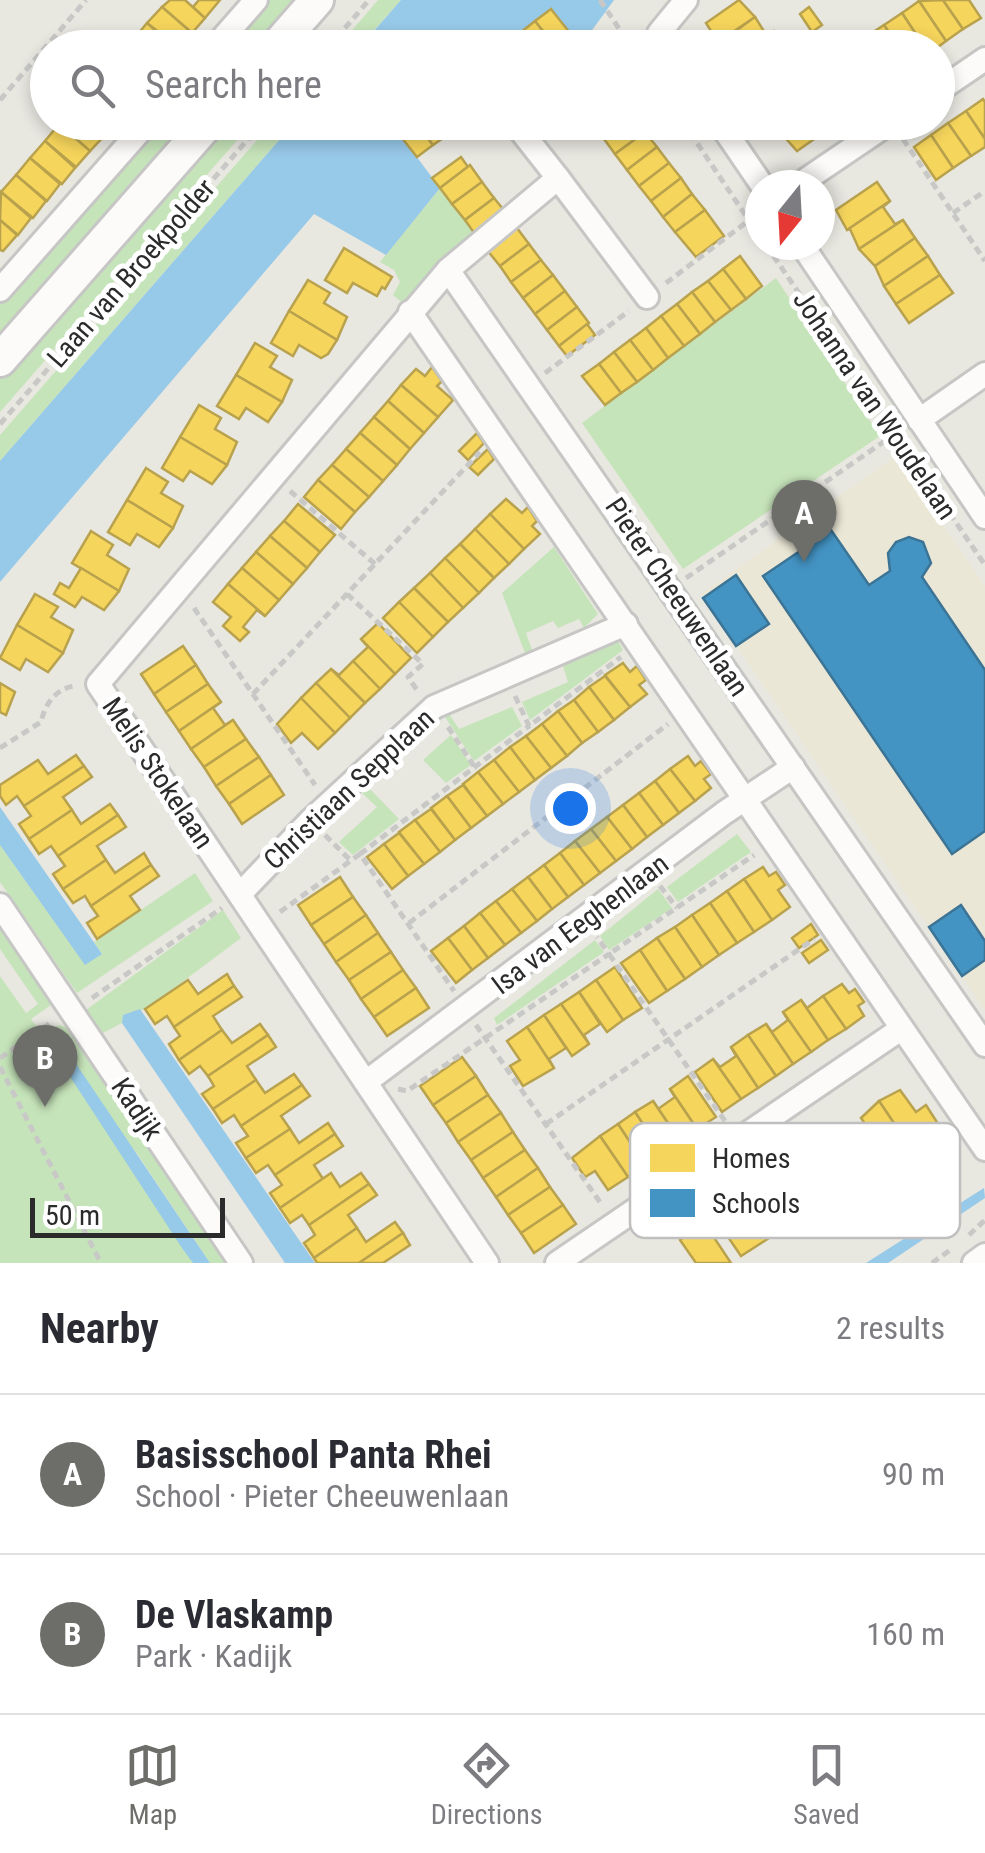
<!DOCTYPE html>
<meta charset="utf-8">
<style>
:root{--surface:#fff;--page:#f2f2f3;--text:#2b2b33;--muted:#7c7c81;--line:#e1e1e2;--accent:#6d6d6a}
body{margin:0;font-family:"Roboto Condensed",sans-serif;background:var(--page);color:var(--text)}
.compass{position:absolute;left:745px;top:170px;width:90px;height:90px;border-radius:50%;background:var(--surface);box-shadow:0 5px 15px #0003;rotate:198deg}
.scale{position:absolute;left:30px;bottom:25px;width:195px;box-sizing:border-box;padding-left:10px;border:5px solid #2b2b2b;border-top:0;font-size:28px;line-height:35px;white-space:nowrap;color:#2b2b2b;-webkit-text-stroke:8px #fff;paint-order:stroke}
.you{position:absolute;left:570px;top:808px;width:35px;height:35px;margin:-25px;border:8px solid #fff;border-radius:50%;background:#1a73e8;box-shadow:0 0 0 15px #1a73e833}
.badge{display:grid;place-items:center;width:65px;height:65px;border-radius:50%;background:var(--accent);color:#fff;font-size:32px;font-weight:700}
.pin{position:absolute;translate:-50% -82px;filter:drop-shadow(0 2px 5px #0008)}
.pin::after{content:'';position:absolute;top:52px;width:35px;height:30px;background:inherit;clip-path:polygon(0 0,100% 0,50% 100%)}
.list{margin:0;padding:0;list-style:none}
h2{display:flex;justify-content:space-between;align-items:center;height:130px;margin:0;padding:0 40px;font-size:42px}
h2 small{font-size:32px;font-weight:400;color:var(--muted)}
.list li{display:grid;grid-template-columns:65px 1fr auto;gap:30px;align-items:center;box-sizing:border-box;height:160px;padding:0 40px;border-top:2px solid var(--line)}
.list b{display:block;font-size:38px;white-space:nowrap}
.list p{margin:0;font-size:32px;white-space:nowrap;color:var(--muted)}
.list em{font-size:32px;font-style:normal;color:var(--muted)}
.icon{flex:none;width:55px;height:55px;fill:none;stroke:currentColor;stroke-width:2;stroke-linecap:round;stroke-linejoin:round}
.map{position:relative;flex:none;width:985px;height:1263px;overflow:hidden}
.search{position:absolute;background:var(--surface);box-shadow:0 5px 15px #0003;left:30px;right:30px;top:30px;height:110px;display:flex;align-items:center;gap:25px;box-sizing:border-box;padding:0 35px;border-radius:55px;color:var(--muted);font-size:38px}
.sheet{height:450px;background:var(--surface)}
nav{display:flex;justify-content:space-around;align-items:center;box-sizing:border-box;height:140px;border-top:2px solid var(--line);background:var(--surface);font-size:28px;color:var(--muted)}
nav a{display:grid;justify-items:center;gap:5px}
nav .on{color:var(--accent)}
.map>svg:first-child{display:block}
.education{fill:#ebe7d6}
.green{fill:#c6e4ba}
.water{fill:#97c9e8}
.homes{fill:#f6d55c;stroke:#b9a24d;stroke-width:2.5}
.schools{fill:#4393c3;stroke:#3c7495;stroke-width:2.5}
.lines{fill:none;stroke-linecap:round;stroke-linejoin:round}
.minor-casing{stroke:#c6c6c5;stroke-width:28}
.secondary-casing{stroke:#c6c6c5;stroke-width:38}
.path{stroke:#c8c8c7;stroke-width:5;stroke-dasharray:8 5;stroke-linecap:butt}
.minor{stroke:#fcfbfa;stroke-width:22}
.secondary{stroke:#fcfbfa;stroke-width:32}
.labels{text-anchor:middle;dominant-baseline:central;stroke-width:10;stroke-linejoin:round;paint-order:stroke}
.street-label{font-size:28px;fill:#2b2b2b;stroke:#fff}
.key{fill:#fff;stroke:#bfbfbf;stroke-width:2.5}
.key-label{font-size:28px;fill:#2b2b2b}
</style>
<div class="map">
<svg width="985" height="1263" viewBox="0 0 985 1263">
<rect width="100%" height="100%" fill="#e8e7e0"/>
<polygon class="education" points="896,456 985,586 985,1010 701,594"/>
<g class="green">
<polygon points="265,0 293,0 252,47 223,48"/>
<polygon points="378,0 401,0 359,47 337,48"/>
<polygon points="158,123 187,123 0,337 0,305"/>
<polygon points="222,123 252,123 0,412 0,379"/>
<polygon points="272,123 294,123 0,461 0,435"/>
<polygon points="440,188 474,232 404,304 393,295 400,282 394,270 380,262"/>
<polygon points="776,278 880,436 683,569 582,423"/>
<polygon points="554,547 598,614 584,628 579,619 558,628 553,621 526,633 532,650 525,653 502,593"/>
<polygon points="618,641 623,650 530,720 522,702 568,682 563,666"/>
<polygon points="512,707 522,726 474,761 445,717 449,714 459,729"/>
<polygon points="451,735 471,765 446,783 423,760"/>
<polygon points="368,787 399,819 353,855 339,842 377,807 362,793"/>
<polygon points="737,834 751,852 678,902 667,887"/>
<polygon points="0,845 85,964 102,954 94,942 195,873 213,901 77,993 0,882"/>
<polygon points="658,889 672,908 609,950 600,936"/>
<polygon points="223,910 241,938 146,1009 124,1015 122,1023 103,1033 86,1010"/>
<polygon points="0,928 51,1005 31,1019 42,1034 59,1025 69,1028 229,1263 210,1263 138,1155 49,1043 193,1263 0,1263 0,976 26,1013 38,1004 0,949"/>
<polygon points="595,940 604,952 497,1025 494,1018"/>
</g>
<g class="water">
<polygon points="401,0 614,0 587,37 574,38 551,9 500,47 359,48"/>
<polygon points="294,123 401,123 395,128 440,188 386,255 314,214 0,582 0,461"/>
<polygon points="0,807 102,954 85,965 0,845"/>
<polygon points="140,1009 315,1263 285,1263 122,1023 123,1015"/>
<polygon points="58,1037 210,1263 193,1263 182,1248 48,1043"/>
<polygon points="984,1188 985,1198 888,1263 866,1263"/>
</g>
<g class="homes">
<polygon points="170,0 185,0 205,18 192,33 162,7"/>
<polygon points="199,0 220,0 205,18 193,7"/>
<polygon points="739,0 755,17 718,42 706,23"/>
<polygon points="943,0 963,29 946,41 919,1"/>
<polygon points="943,0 969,0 981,18 963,29"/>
<polygon points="919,1 946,41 938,47 925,48 902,13"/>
<polygon points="162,7 192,33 179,48 147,23"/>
<polygon points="809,7 822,25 812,32 800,14"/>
<polygon points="551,9 574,38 562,48 556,48 535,21"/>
<polygon points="902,13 925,48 899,48 884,25"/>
<polygon points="755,17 767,36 750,48 726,48 719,43"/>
<polygon points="535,21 556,48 531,48 520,33"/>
<polygon points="147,23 175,48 141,48 133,40"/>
<polygon points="884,25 899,48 875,48 867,36"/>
<polygon points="774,31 786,48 750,48 767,36"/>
<polygon points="983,99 985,102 985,139 966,111"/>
<polygon points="966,111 985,139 985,147 971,156 948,123"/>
<polygon points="91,122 105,135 90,151 59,124"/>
<polygon points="401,122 416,122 433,145 417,157 394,128"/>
<polygon points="416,122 441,122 449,134 433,145"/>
<polygon points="593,122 625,122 604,139"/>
<polygon points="625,122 638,122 645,132 615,154 604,139"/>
<polygon points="797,122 826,122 830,128 797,151 781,133"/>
<polygon points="948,123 971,156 953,168 931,135"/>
<polygon points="59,124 90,151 76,167 45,141"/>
<polygon points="645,132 657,147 627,170 615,154"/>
<polygon points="931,135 953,168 936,180 914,147"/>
<polygon points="45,141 75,168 62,184 30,158"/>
<polygon points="657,147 669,163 639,186 627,170"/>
<polygon points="461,157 468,167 440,188 432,178"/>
<polygon points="30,158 60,184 47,201 16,175"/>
<polygon points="669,163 681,178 651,201 639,186"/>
<polygon points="470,165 482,182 452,204 440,188"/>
<polygon points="16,175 46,201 33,218 1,192"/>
<polygon points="681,178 692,194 663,217 651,201"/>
<polygon points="482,182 494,198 465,220 452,204"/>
<polygon points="877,182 890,201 847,230 836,210"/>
<polygon points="1,192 31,218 18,235 0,220"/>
<polygon points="692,194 705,210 675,232 663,217"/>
<polygon points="494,198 507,214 477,237 465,220"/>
<polygon points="890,201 883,207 895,224 903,220 859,249 850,229 847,230"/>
<polygon points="705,210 724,236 696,257 675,232"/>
<polygon points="0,220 17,235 3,251 0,250"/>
<polygon points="903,220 915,238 875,266 859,249"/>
<polygon points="517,228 529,244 500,266 487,250"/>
<polygon points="915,238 928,256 884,286 875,266"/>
<polygon points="529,244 541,260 511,282 500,266"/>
<polygon points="344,248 392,277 385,289 382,287 377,296 353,283 347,293 325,280"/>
<polygon points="740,256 762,286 746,299 723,269"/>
<polygon points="928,256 940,275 896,304 884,286"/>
<polygon points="541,260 553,275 523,298 511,282"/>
<polygon points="723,269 746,299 731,310 708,281"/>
<polygon points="553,275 565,291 535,314 523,298"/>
<polygon points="940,275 953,293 909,323 896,304"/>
<polygon points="308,280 330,293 324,303 347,317 337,340 289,311"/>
<polygon points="708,281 731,310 715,322 692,292"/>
<polygon points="565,291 577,307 547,330 535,314"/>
<polygon points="692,292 715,322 700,334 677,304"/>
<polygon points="677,304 700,334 684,346 661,316"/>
<polygon points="577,307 589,323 559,346 547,330"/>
<polygon points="289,311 337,340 328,354 321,358 299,345 293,356 271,343"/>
<polygon points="661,316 684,346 668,358 646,328"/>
<polygon points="587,324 595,335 567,356 559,346"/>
<polygon points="646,328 668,358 653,370 630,340"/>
<polygon points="630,340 653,370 637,382 614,352"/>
<polygon points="255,343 277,356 270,367 292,380 282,402 236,375"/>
<polygon points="614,352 637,382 621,393 599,364"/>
<polygon points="599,364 621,393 605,405 582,376"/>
<polygon points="432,367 442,381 437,386 453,400 438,417 401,385 416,369 425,376"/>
<polygon points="236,375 282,402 268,422 246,408 239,419 217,406"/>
<polygon points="401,385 438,417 424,433 388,401"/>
<polygon points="388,401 424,433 410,449 374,417"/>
<polygon points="199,405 221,418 215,429 237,442 227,465 180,437"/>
<polygon points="374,417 410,449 397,465 360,433"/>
<polygon points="360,433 397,465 383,481 346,449"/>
<polygon points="477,433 484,443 468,460 459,451"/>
<polygon points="180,437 227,465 212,484 190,471 183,481 162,468"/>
<polygon points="346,449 383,481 369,497 332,465"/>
<polygon points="488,449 494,459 478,475 469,467"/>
<polygon points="332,465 369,497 355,512 318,480"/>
<polygon points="146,468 168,482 161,493 183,506 173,528 127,500"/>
<polygon points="318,480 355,512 341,529 304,497"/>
<polygon points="506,499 522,513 528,507 537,521 532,526 540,534 524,549 490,514"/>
<polygon points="127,500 173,528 159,547 137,534 130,545 108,532"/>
<polygon points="298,504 335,535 320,552 284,521"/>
<polygon points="490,514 524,549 509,564 475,529"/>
<polygon points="284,521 320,552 307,568 270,536"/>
<polygon points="475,529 509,564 494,578 460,544"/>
<polygon points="91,531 113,545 107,555 129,569 119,591 72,563"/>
<polygon points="270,536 307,568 293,584 256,552"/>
<polygon points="460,544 494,578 479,593 445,558"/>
<polygon points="256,552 293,584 279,600 242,568"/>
<polygon points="445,558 479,593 463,608 430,573"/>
<polygon points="81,568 119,591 104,610 82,597 75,607 54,594 60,583 69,588"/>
<polygon points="242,568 279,600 265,616 228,584"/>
<polygon points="430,573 463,608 448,622 414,588"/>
<polygon points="228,584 265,616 257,610 243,627 249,632 240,641 223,626 231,617 213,602"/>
<polygon points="414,588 448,622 433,637 399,602"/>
<polygon points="35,594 58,607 51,617 73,630 63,653 17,625"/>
<polygon points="399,602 433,637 417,653 383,618"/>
<polygon points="378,623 411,658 395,674 361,639"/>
<polygon points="17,625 63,653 48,672 26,659 20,670 0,658"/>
<polygon points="361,639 395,674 380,689 353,661 368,647"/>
<polygon points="183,646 196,665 154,694 141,674"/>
<polygon points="353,661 380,689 365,703 331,669 339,675"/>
<polygon points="623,663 630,672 637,666 646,680 639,685 647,694 630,707 605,675"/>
<polygon points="196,665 208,684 166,712 154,694"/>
<polygon points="331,669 365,703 350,718 316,683"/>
<polygon points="605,676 630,707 614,720 589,687"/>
<polygon points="0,683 15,692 6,715 0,712"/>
<polygon points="316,683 350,718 335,733 301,698"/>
<polygon points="208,684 221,702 179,731 166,712"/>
<polygon points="589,687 614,720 598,732 574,700"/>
<polygon points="301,698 335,733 318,749 302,733 291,743 277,724"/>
<polygon points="574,700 598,732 582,743 558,711"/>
<polygon points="221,702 213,708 225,725 233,720 191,749 179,731"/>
<polygon points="558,711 582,743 567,756 542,724"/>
<polygon points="233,720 246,739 204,767 191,749"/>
<polygon points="542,724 567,756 551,768 526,736"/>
<polygon points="526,736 551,768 535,780 510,747"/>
<polygon points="246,739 259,757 216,786 204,767"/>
<polygon points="510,747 535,780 519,792 494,760"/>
<polygon points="76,755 84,766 24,806 17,796 6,805 0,796 0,785 38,760 48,774"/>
<polygon points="688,756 695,766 701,761 711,774 704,779 711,788 695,801 670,769"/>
<polygon points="259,757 271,775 229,804 216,786"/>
<polygon points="494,760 519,792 503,804 478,772"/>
<polygon points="84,766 92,777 63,797 72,810 29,839 19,824 31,816 24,806"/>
<polygon points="670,769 695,801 679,813 655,781"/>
<polygon points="478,772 503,804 487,816 463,784"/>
<polygon points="271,775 284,795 242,824 229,804"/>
<polygon points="655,781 679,813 663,825 639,793"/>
<polygon points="463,785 487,816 471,828 447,796"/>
<polygon points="639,793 663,825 647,837 623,805"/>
<polygon points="447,796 471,828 455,840 431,808"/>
<polygon points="110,804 118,815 58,856 51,846 39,854 29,839 72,810 81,824"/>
<polygon points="623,805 647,837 632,849 607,817"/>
<polygon points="431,809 455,840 440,852 415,820"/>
<polygon points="118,815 126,827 97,846 106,860 63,889 53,874 65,866 58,856"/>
<polygon points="607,817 632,849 616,861 591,829"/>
<polygon points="415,820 440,852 424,864 399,832"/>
<polygon points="591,829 616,861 600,873 575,841"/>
<polygon points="399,833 424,864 408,876 384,844"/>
<polygon points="575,841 600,873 584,885 560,853"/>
<polygon points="384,844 408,876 392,889 367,857"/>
<polygon points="144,853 151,865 91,906 85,896 73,903 63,889 106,860 115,873"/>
<polygon points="560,853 584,885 568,897 544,865"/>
<polygon points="151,865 159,876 130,896 140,910 97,939 87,923 98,916 91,906"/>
<polygon points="544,865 568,897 552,909 528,877"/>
<polygon points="763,867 769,876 776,872 785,885 778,890 790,907 772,920 744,879"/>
<polygon points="340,877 353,897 311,925 298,905"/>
<polygon points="528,877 552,909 537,921 512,889"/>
<polygon points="744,879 772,920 754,932 727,891"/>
<polygon points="512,889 537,921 521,933 496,901"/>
<polygon points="727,891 754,932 737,943 710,903"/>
<polygon points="353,897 366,915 324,944 311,925"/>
<polygon points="496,901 521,933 505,945 480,913"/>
<polygon points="710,903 737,943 719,955 692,915"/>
<polygon points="480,913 505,945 488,958 464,926"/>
<polygon points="366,915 378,933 336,962 324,944"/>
<polygon points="692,915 719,955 702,967 675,927"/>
<polygon points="811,924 818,935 799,948 792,938"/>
<polygon points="464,926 488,958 472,970 448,938"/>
<polygon points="675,927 702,967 685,979 657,938"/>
<polygon points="378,933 391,952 349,980 336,962"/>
<polygon points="448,938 472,970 456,983 431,951"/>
<polygon points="657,938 685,979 667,991 640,950"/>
<polygon points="821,940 828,950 809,963 802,953"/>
<polygon points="640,950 667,991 649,1003 621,963"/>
<polygon points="391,952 403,970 361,999 349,980"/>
<polygon points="615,967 642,1008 623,1020 596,980"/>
<polygon points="403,970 416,988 374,1017 361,999"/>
<polygon points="227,974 234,986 174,1027 167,1016 155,1024 145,1009 188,980 198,994"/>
<polygon points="596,980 623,1020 607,1032 579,992"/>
<polygon points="842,984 849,993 855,989 864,1002 858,1006 864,1016 846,1029 823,996"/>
<polygon points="234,986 242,997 213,1016 222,1030 179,1060 169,1044 180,1036 174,1027"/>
<polygon points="416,988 429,1008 387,1036 374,1017"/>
<polygon points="579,992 600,1024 584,1035 589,1044 561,1004"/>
<polygon points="823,996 846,1029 828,1040 801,1000 807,1008"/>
<polygon points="801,1000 828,1040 811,1052 783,1012"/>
<polygon points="561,1004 589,1044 572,1056 544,1015"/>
<polygon points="783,1012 811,1052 793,1064 766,1024 772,1032 788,1020"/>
<polygon points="544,1015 566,1048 549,1059 554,1068 527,1027"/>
<polygon points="260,1024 268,1035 208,1076 200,1066 189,1074 179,1060 222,1030 232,1043"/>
<polygon points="766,1024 793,1064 776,1076 748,1035"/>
<polygon points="527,1027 554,1068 523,1086 510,1066 520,1060 507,1041"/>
<polygon points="268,1035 276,1047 247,1066 256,1080 213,1109 202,1094 214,1086 208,1076"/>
<polygon points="748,1035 776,1076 758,1088 731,1047"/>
<polygon points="731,1047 758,1088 741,1099 713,1059 720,1067 736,1056"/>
<polygon points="462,1057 476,1076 433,1105 420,1086"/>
<polygon points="713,1059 741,1099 722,1112 695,1072"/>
<polygon points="294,1074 302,1085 241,1126 234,1115 222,1123 213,1109 256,1080 265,1093"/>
<polygon points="476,1076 488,1095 446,1123 433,1105"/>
<polygon points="688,1076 716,1117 697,1129 670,1089"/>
<polygon points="302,1085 310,1096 281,1116 290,1129 246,1158 236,1143 248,1136 241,1126"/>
<polygon points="670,1089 697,1129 680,1141 653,1101 658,1109 675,1097"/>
<polygon points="900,1090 916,1112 926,1105 940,1127 910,1147 879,1101"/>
<polygon points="488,1095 501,1113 458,1142 446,1123"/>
<polygon points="653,1101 680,1141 662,1153 635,1112"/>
<polygon points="879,1101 910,1147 880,1168 865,1147 876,1140 861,1118"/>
<polygon points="635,1112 662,1153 645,1165 618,1124"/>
<polygon points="501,1113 513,1132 471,1160 458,1142"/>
<polygon points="328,1123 335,1134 275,1175 268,1165 256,1173 246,1158 290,1129 299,1143"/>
<polygon points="618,1124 645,1165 628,1177 600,1136"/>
<polygon points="513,1132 525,1150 483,1178 471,1160"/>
<polygon points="335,1134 343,1146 314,1165 323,1179 280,1208 270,1193 282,1185 275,1175"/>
<polygon points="600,1136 628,1177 608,1190 595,1171 585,1177 572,1158"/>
<polygon points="525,1150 538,1168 496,1197 483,1178"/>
<polygon points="538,1168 550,1187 508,1215 496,1197"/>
<polygon points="331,1173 340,1187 361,1173 369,1184 309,1225 302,1215 290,1223 280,1208"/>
<polygon points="369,1184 377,1195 348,1215 357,1228 314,1258 304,1243 315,1235 309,1225"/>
<polygon points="550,1187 563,1205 521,1233 508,1215"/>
<polygon points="748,1191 777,1233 741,1256 726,1234 737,1226 724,1207"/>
<polygon points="563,1205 576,1224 534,1253 521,1233"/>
<polygon points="703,1221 731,1263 696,1263 680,1240"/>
<polygon points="395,1222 403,1233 359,1263 317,1263 314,1258 357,1228 366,1242"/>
<polygon points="403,1233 410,1245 383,1263 359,1263"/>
</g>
<g class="schools">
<polygon points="831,530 869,585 890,571 888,553 896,542 909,537 923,542 931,563 922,577 985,670 985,831 952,854 763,576"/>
<polygon points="736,575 769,624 736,646 703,598"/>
<polygon points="961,905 985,941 985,960 962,976 929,927"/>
</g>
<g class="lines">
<g class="minor-casing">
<g id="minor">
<polyline points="214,48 256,0"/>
<polyline points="669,48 659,33 686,0"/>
<polyline points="938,91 985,59"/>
<polyline points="719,122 762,185"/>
<polyline points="517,126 558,178"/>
<polyline points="798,185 891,122"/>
<polyline points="802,245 985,517"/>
<polyline points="448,270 985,1045"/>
<polyline points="0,290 148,122"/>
<polyline points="410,312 985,1149"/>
<polyline points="919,420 985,374"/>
<polyline points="240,894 311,820 434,707 626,624"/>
<polyline points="0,905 241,1263"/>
<polyline points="366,1082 724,813 793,767"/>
<polyline points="487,1263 98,684 448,270 558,178 647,297"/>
<polyline points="557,1263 901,1029"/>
<polyline points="974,1263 985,1255"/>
</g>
</g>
<g class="secondary-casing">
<g id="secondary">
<polyline points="275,48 317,0"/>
<polyline points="0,360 209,122"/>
</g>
</g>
<g class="path">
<polyline points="600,0 632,48"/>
<polyline points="328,48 369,0"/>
<polyline points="0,100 86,0"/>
<polyline points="683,122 760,237"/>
<polyline points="903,139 985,261"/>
<polyline points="953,213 985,191"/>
<polyline points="766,245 985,565"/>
<polyline points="666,283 760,212"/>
<polyline points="545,373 629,311"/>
<polyline points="0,424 263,122"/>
<polyline points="290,491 375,564"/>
<polyline points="686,578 895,434"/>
<polyline points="347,594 423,664 408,677 419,693"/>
<polyline points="194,608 315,785"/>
<polyline points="253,694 480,452"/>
<polyline points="515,696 529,726 621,657"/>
<polyline points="448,727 474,766"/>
<path d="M 0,748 L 41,722 C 45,704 56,688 75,686"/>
<polyline points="325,835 351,861"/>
<polyline points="360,854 529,726"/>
<polyline points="660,886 677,908"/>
<polyline points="280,912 360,854 454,991"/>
<polyline points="409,923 668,724"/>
<polyline points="92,998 222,908"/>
<polyline points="476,1025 602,1205"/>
<polyline points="0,1058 52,1022"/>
<polyline points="0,1067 101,1263"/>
<polyline points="398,1089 407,1091 609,954 597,937"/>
<polyline points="725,1121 609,954 754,855"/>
<polyline points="546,1124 814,939"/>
<polyline points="969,1235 985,1220"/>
<polyline points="932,1263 953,1248"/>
</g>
<use href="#minor" class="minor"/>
<use href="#secondary" class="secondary"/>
</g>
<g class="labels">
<g class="street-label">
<text transform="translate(131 273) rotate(-49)">Laan van Broekpolder</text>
<text transform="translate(875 405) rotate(56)">Johanna van Woudelaan</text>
<text transform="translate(677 597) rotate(56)">Pieter Cheeuwenlaan</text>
<text transform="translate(158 773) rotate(56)">Melis Stokelaan</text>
<text transform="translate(349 789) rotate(-43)">Christiaan Sepplaan</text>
<text transform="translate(580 924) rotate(-37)">Isa van Eeghenlaan</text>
<text transform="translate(137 1109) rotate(56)">Kadijk</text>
</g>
</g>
<rect x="630" y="1123" width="330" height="115" rx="15" class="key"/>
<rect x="650" y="1144" width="45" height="28" fill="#f6d55c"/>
<rect x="650" y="1189" width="45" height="28" fill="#4393c3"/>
<g class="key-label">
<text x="712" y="1168">Homes</text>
<text x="712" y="1213">Schools</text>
</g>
</svg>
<svg class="compass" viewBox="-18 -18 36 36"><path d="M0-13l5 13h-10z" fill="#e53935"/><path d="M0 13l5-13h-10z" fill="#7c7c81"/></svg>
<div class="scale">50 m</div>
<div class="you"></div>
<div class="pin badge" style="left:804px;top:562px">A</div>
<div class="pin badge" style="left:45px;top:1107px">B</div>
<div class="search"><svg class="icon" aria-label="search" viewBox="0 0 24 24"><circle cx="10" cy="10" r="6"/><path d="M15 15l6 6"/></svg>Search here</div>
</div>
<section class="sheet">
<h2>Nearby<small>2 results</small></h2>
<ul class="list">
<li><span class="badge">A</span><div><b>Basisschool Panta Rhei</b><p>School · Pieter Cheeuwenlaan</p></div><em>90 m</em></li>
<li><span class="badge">B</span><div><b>De Vlaskamp</b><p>Park · Kadijk</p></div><em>160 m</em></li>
</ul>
</section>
<nav>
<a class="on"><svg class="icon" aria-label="map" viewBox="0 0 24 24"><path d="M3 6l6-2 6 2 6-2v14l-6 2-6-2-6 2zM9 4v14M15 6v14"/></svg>Map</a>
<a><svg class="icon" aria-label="directions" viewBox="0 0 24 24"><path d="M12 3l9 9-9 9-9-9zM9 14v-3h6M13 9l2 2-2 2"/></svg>Directions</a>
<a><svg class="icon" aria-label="saved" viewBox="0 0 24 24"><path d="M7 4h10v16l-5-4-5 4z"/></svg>Saved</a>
</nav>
